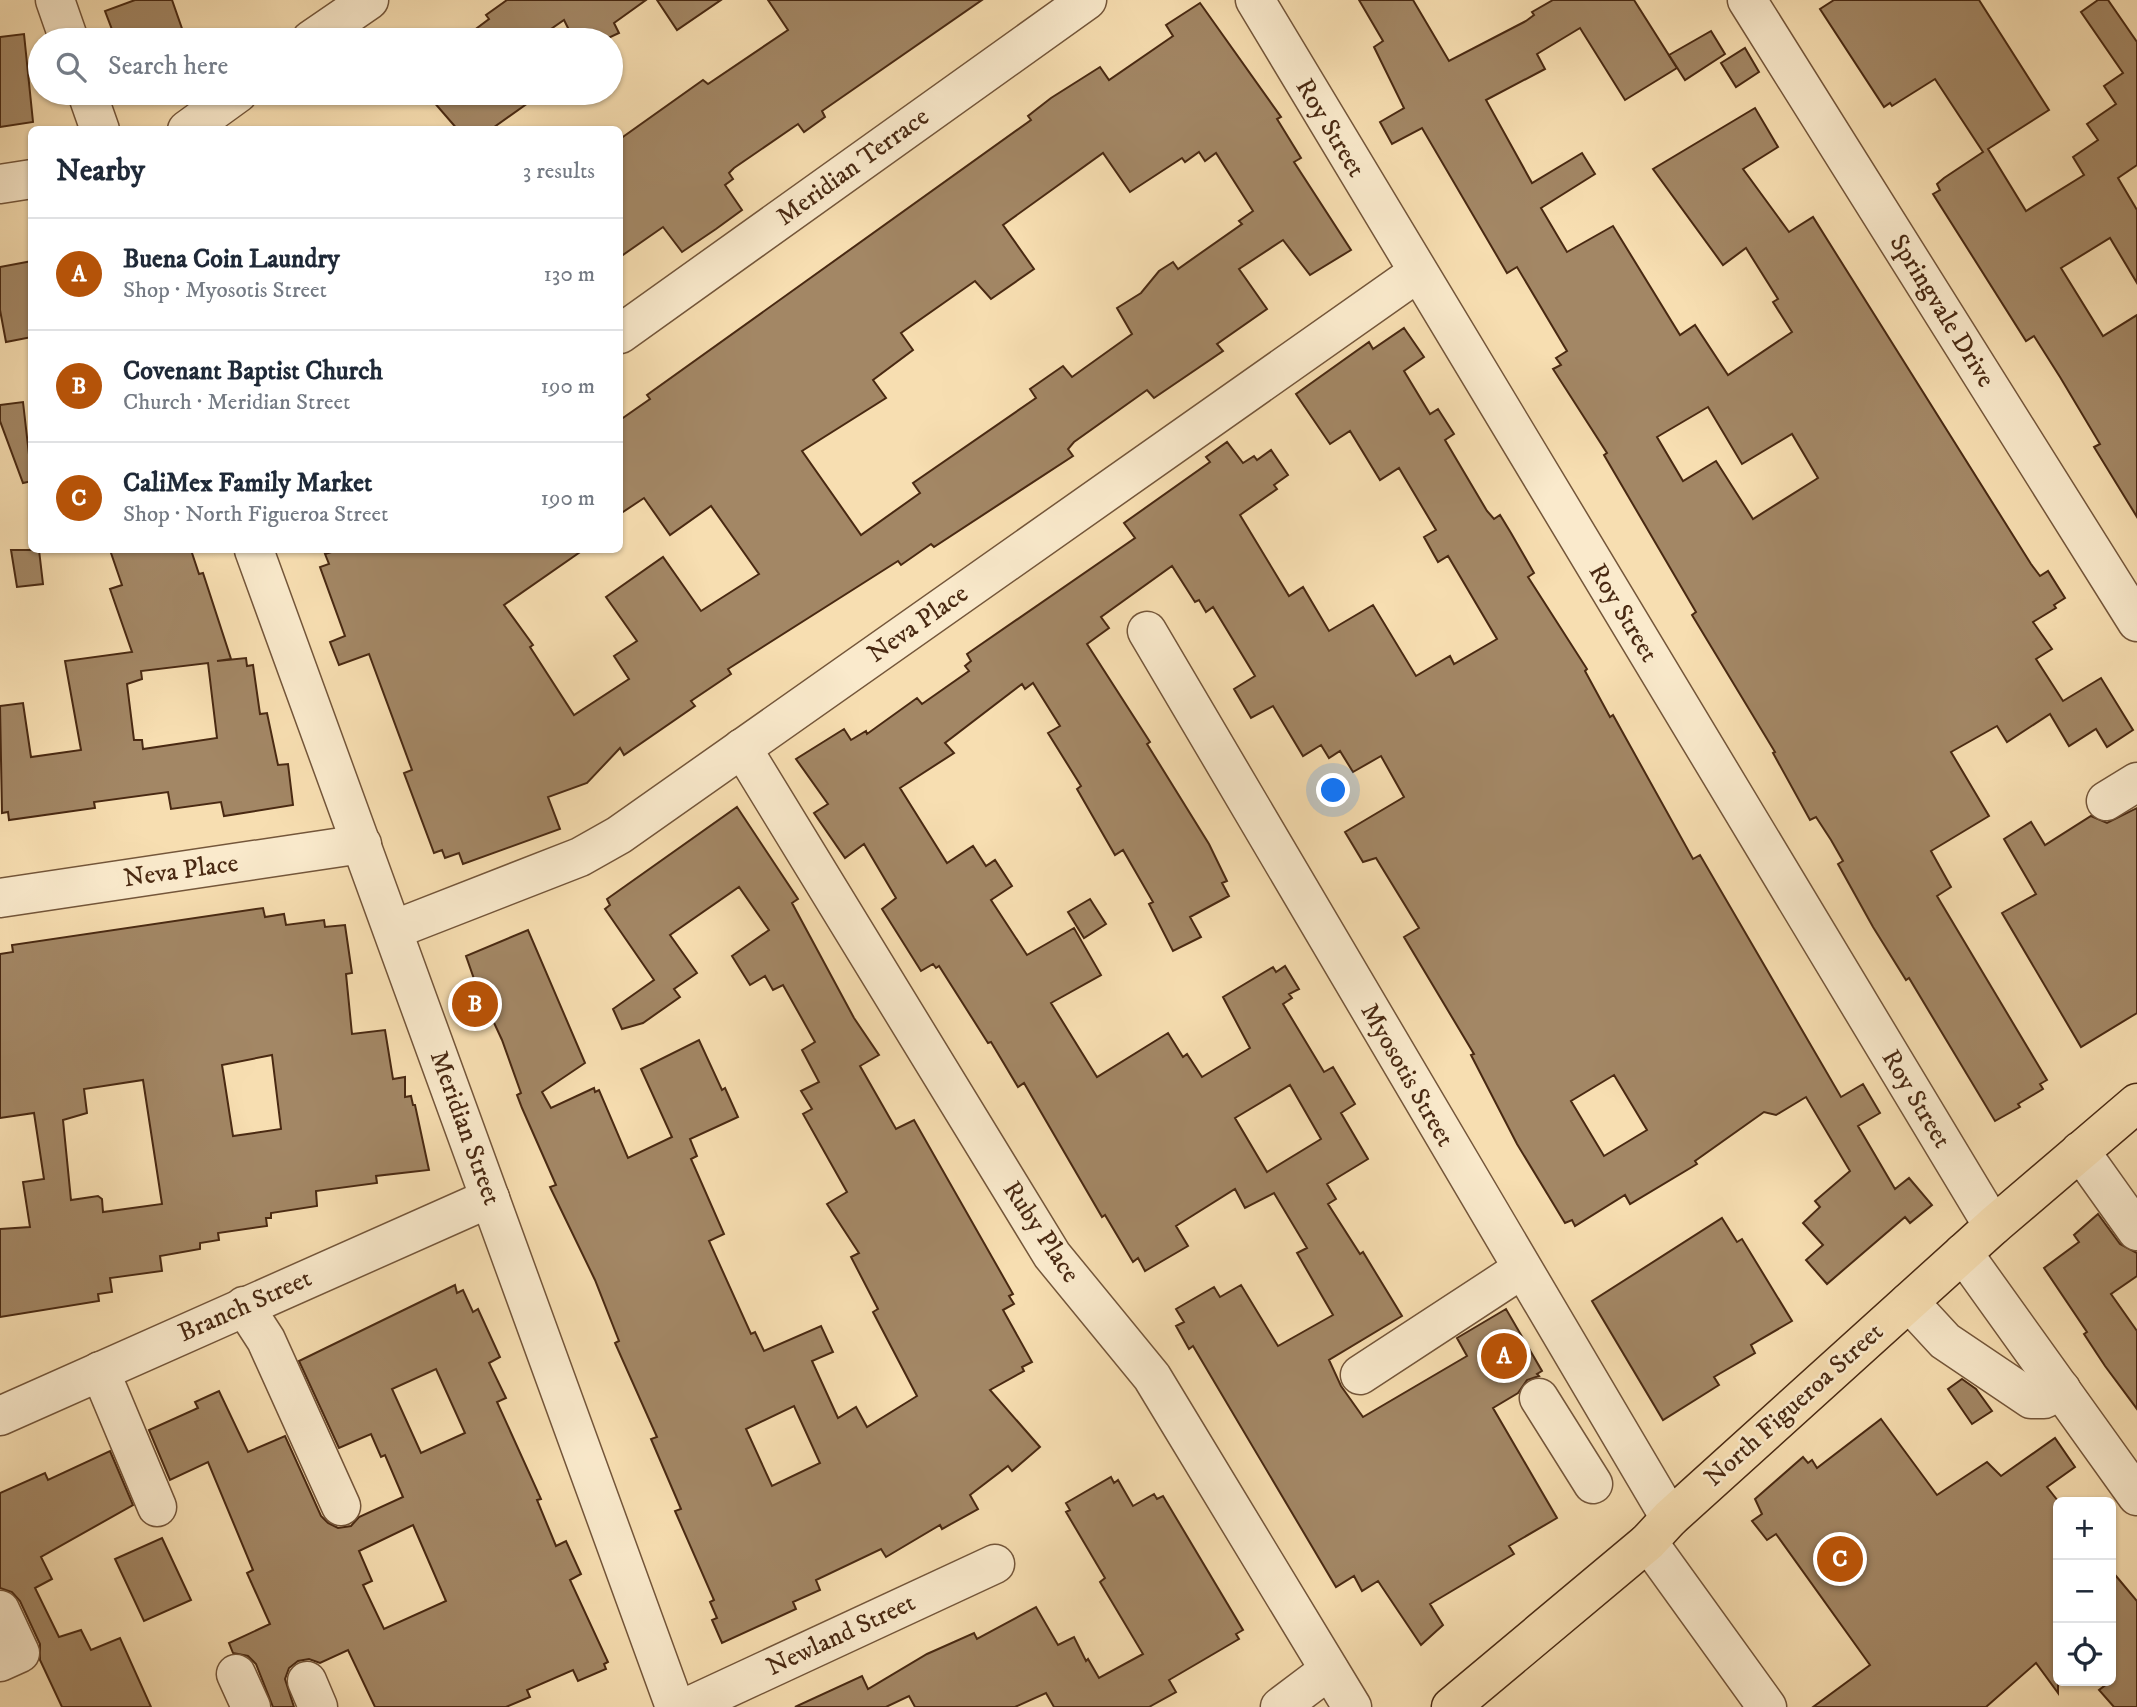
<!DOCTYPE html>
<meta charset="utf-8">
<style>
:root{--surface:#fff;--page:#f6f6f7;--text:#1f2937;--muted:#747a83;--line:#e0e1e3;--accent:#b45309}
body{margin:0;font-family:"IM FELL DW Pica",serif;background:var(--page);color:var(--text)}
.controls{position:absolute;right:21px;bottom:21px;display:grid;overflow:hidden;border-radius:10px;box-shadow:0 2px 5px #0004}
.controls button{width:63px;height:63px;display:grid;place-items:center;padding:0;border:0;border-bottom:2px solid var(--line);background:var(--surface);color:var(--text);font:35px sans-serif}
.you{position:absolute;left:1334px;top:791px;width:24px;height:24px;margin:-18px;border:5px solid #fff;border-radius:50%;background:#1a73e8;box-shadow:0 0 0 10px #1a73e833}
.badge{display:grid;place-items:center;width:46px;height:46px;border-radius:50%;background:var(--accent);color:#fff;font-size:23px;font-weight:700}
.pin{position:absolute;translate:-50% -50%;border:4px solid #fff;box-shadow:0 2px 7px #0006}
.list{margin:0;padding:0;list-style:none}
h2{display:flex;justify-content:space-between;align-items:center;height:91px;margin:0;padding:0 28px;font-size:30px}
h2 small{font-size:23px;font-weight:400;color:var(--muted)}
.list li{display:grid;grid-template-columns:46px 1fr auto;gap:21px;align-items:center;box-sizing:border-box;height:112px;padding:0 28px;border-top:2px solid var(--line)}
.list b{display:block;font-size:26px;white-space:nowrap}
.list p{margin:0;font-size:23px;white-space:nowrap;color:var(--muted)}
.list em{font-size:23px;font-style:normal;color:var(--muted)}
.icon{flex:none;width:38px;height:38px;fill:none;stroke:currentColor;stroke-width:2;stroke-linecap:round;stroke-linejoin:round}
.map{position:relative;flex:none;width:2137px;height:1707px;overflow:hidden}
.search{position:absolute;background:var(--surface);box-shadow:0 2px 5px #0004;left:28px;top:28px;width:595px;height:77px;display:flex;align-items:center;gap:18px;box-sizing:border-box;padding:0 24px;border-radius:38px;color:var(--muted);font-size:26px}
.panel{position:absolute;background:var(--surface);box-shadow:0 2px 5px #0004;left:28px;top:126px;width:595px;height:427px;border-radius:10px}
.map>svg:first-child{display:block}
.building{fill:#a38765;stroke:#492912;stroke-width:2;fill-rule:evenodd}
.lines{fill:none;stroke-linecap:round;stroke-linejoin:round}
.minor-casing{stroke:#74563a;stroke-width:41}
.major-casing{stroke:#492912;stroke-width:41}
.minor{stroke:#faeacc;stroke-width:38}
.major{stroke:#f7deb1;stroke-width:38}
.labels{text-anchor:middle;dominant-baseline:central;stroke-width:5;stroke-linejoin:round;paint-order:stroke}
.street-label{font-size:26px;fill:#492912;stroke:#faeacc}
</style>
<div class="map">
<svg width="2137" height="1707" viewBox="0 0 2137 1707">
<rect width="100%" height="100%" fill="#f7deb1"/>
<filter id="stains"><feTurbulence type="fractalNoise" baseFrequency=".00286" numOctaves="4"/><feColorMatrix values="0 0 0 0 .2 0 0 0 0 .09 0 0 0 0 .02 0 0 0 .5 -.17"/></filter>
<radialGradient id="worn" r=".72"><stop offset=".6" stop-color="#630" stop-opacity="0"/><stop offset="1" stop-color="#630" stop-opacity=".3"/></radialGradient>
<g class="building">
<polygon points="135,0 172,0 186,40 116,40 105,11"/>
<polygon points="507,0 646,0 614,23 619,33 604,40 574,40 564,20 535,40 461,40 489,19 486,15"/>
<polygon points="657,0 721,0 677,30"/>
<polygon points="768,0 982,0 822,111 825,117 804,132 798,124 734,168 729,173 733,179 725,185 742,210 716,229 682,252 663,227 620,257 620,139 703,80 708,84 788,30"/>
<path d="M 1359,0 L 1413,0 L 1449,61 L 1526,21 L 1534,15 L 1532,12 L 1553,0 L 1634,0 L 1677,68 L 1625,100 L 1580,28 L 1537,54 L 1545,69 L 1486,100 L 1532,183 L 1582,153 L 1595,174 L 1541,208 L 1567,252 L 1613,226 L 1680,335 L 1695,325 L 1728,375 L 1792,332 L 1773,302 L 1778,299 L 1746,248 L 1723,265 L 1653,169 L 1755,108 L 1778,147 L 1743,169 L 1789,232 L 1813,217 L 2031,564 L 2040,576 L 2048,571 L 2065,598 L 2054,605 L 2056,608 L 2033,622 L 2052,649 L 2036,659 L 2063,701 L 2101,678 L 2133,730 L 2107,747 L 2096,729 L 2069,746 L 2050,714 L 2007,742 L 1997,726 L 1951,752 L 1989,816 L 1931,851 L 1951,887 L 1937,896 L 2047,1080 L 2040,1084 L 2043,1089 L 2018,1104 L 2020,1107 L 1995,1121 L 1909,978 L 1906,980 L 1873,927 L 1838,864 L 1843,861 L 1831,840 L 1816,817 L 1810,820 L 1773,753 L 1775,752 L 1692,615 L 1696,612 L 1604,455 L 1607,453 L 1553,369 L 1561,365 L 1556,358 L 1567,351 L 1517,267 L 1507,273 L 1422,128 L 1392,144 L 1380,122 L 1404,108 L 1374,47 L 1383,41 ZM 1708,407 L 1742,464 L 1792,434 L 1818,478 L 1753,519 L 1716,461 L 1683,481 L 1657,437 Z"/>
<polygon points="1834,0 1979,0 2049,110 1988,149 2026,211 2084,175 2073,157 2098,140 2087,124 2116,104 2104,86 2123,73 2081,12 2098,0 2108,0 2137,42 2137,165 2118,178 2137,210 2137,283 2110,238 2061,268 2103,336 2137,315 2137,517 2094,447 2100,444 2060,377 2034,336 2026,341 1933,194 1940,190 1937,184 1944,178 1983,152 1935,79 1892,106 1890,103 1884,107 1820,9"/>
<path d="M 1200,3 L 1281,117 L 1277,119 L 1301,158 L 1294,162 L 1351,250 L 1310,275 L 1283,240 L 1239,269 L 1267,309 L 1217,344 L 1223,351 L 1154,398 L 1147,390 L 1074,442 L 1068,449 L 1073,456 L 934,547 L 931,544 L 901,565 L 898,561 L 728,669 L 731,674 L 691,701 L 695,706 L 624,755 L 620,748 L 587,783 L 548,797 L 560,829 L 463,864 L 459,853 L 445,858 L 442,850 L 434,853 L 404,773 L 412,770 L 369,654 L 339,665 L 330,642 L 345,636 L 320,567 L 329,564 L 325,554 L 338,550 L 583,550 L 504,605 L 533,645 L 530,647 L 574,715 L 629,679 L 614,656 L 637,641 L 606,597 L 663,557 L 701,611 L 759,574 L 711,506 L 670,535 L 644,498 L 620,514 L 620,420 L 650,399 L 647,395 L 1031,120 L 1028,116 L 1051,98 L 1100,67 L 1109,80 L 1173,36 L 1166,25 ZM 1199,152 L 1205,161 L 1216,153 L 1253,211 L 1239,221 L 1242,224 L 1178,269 L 1173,262 L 1159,271 L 1141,293 L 1117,308 L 1132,334 L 1072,377 L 1063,366 L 1030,389 L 1036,398 L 913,483 L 920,493 L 861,535 L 802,451 L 886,398 L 873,380 L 913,350 L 901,333 L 975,281 L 991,299 L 1034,269 L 1003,225 L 1103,153 L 1130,192 L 1182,158 L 1185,162 Z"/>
<polygon points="1711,31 1725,54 1685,80 1669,55"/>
<polygon points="24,34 33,122 0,127 0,37"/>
<polygon points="1745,48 1759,72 1736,87 1721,63"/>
<polygon points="426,93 542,93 490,130 458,130"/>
<polygon points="32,261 32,337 6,342 0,310 0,267"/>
<path d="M 1404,328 L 1424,357 L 1404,371 L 1430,414 L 1438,409 L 1454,434 L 1445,440 L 1487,511 L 1494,519 L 1500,515 L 1511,533 L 1534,573 L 1528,577 L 1587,669 L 1585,671 L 1610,717 L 1613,715 L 1693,859 L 1700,855 L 1841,1097 L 1863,1084 L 1880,1113 L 1858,1126 L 1895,1189 L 1909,1178 L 1932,1205 L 1910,1223 L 1905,1217 L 1827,1284 L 1806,1260 L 1823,1245 L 1803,1223 L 1820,1207 L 1815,1201 L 1850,1171 L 1806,1097 L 1776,1115 L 1764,1112 L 1695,1161 L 1697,1164 L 1630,1204 L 1625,1195 L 1575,1226 L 1572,1220 L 1565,1223 L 1517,1144 L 1471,1055 L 1474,1054 L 1404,937 L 1419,928 L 1376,858 L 1363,862 L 1345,832 L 1404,797 L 1381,756 L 1353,772 L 1340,751 L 1329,758 L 1321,745 L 1303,756 L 1273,706 L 1251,718 L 1234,689 L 1255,676 L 1213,607 L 1206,612 L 1199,600 L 1195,602 L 1172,566 L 1101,617 L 1109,628 L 1087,644 L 1150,742 L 1147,744 L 1209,844 L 1227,881 L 1222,883 L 1229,896 L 1190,917 L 1201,937 L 1173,951 L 1149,904 L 1153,902 L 1123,850 L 1115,855 L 1077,789 L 1081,786 L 1048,733 L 1060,726 L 1033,683 L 1025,689 L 1022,684 L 945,743 L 954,753 L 900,788 L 947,863 L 973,846 L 986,866 L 995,860 L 1012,886 L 991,900 L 1027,955 L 1074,928 L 1101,975 L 1051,1003 L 1097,1077 L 1168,1033 L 1183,1057 L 1187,1054 L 1202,1077 L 1250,1048 L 1223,997 L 1273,967 L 1276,972 L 1285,966 L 1299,989 L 1289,994 L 1292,998 L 1283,1004 L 1324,1072 L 1333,1067 L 1355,1104 L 1341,1113 L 1368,1159 L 1327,1184 L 1336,1199 L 1328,1204 L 1360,1254 L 1363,1252 L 1402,1316 L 1329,1360 L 1341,1386 L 1363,1417 L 1467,1356 L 1457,1338 L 1506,1309 L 1542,1371 L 1537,1374 L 1539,1376 L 1527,1380 L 1518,1393 L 1493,1408 L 1557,1518 L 1509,1546 L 1514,1554 L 1430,1604 L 1443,1625 L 1421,1645 L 1378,1581 L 1362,1591 L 1354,1576 L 1336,1587 L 1193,1346 L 1189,1349 L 1176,1326 L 1184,1322 L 1176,1309 L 1214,1287 L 1220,1297 L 1241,1285 L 1278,1346 L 1333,1315 L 1297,1253 L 1307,1248 L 1274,1193 L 1245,1208 L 1235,1189 L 1176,1226 L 1188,1246 L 1145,1271 L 1138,1258 L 1133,1262 L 1105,1215 L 1102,1217 L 1024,1083 L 1018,1087 L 991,1042 L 988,1043 L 939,966 L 936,968 L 933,964 L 921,971 L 882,909 L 896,898 L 864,844 L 845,858 L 814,813 L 828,804 L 796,759 L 844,729 L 851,740 L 866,731 L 867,734 L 917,698 L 922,704 L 969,671 L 965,666 L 971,661 L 967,654 L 1135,538 L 1124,523 L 1210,462 L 1206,457 L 1227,442 L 1243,463 L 1254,456 L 1257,460 L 1271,450 L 1288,475 L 1274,485 L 1277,489 L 1240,515 L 1289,596 L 1303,587 L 1329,631 L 1373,605 L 1416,676 L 1450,656 L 1454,664 L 1497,639 L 1448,556 L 1438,562 L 1424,537 L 1436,530 L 1399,468 L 1380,480 L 1350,431 L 1330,444 L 1296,394 L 1369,342 L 1373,349 ZM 1614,1075 L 1647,1130 L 1604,1156 L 1571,1101 ZM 1290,1085 L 1321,1139 L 1267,1172 L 1235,1118 Z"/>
<polygon points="23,402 32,481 23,483 0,421 0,405"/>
<polygon points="11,550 39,550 43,584 17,587"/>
<path d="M 110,550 L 191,550 L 199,574 L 203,573 L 231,659 L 217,661 L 246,658 L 247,666 L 253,665 L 260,714 L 267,713 L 278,765 L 288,764 L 293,805 L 224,816 L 221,802 L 171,809 L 168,792 L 94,802 L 95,808 L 9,820 L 8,812 L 2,813 L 0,706 L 23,703 L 31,757 L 81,750 L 65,661 L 132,652 L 110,589 L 122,585 ZM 208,663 L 217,738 L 143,749 L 142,740 L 134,740 L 127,684 L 142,679 L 141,671 Z"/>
<path d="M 737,807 L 798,899 L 792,903 L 854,1018 L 879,1055 L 860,1066 L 896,1129 L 914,1120 L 1013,1294 L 1009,1296 L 1014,1304 L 1003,1310 L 1032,1362 L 1022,1367 L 1024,1371 L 990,1390 L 1040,1447 L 1012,1471 L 1008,1466 L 970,1495 L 978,1509 L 942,1529 L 940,1525 L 886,1557 L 881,1549 L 816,1580 L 820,1590 L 793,1602 L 796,1609 L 722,1643 L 712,1620 L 717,1618 L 710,1602 L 714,1600 L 675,1511 L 681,1509 L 651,1439 L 657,1437 L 615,1343 L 619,1341 L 595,1280 L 550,1187 L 556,1185 L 522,1108 L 517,1095 L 521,1093 L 502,1040 L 489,1012 L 486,1013 L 466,956 L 528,930 L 585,1063 L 542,1092 L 551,1108 L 594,1088 L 595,1092 L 599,1090 L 628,1158 L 672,1137 L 641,1069 L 699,1040 L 722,1090 L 725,1088 L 738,1117 L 690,1139 L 697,1156 L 691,1159 L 724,1234 L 709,1241 L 751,1334 L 755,1332 L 764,1351 L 821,1326 L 833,1352 L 812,1361 L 838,1418 L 856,1407 L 867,1427 L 917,1396 L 873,1312 L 878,1309 L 851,1257 L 859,1253 L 827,1204 L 847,1192 L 803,1114 L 812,1109 L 801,1091 L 819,1082 L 802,1050 L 815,1042 L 783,985 L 773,990 L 765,976 L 750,985 L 732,956 L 769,930 L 739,887 L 670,935 L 697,973 L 674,989 L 680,997 L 643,1023 L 622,1029 L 613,1009 L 654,980 L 605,909 L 610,905 L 607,899 ZM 794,1406 L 820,1463 L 772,1486 L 746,1429 Z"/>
<polygon points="2137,808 2137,1013 2081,1047 2002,913 2036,894 2004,839 2031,822 2045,845 2091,816 2107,823"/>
<polygon points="1090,899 1106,924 1084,938 1068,912"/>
<path d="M 263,908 L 265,917 L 284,914 L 286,925 L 324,920 L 325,927 L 345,925 L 352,973 L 346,974 L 352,1034 L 385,1030 L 393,1079 L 405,1077 L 405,1097 L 411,1096 L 413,1105 L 415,1105 L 429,1170 L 376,1176 L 377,1183 L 316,1191 L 317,1206 L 271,1213 L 271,1218 L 266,1218 L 267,1226 L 218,1233 L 219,1240 L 200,1243 L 200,1249 L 160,1256 L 162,1271 L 110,1278 L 112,1292 L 98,1294 L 99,1301 L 0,1317 L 0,1229 L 30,1227 L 23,1182 L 44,1179 L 34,1113 L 0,1118 L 0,954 L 13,952 L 12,945 ZM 272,1055 L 281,1129 L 233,1136 L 222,1065 ZM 143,1080 L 162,1204 L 103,1212 L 102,1199 L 98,1196 L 71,1200 L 63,1120 L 87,1113 L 84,1089 Z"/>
<polygon points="2098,1214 2120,1244 2137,1253 2137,1276 2111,1294 2137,1331 2137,1409 2105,1366 2084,1334 2087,1332 2044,1268 2079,1242 2074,1235"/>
<polygon points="1722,1218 1737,1242 1742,1239 1792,1321 1751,1345 1755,1353 1714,1377 1719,1385 1663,1420 1592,1301"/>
<path d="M 455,1285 L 457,1293 L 463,1290 L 473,1312 L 478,1309 L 500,1357 L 489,1363 L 506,1398 L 497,1402 L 541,1499 L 537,1500 L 556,1546 L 566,1541 L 581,1574 L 570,1580 L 608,1662 L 604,1664 L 606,1669 L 578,1681 L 573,1670 L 527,1690 L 530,1697 L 506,1707 L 375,1707 L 348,1650 L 320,1663 L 309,1659 L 298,1661 L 289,1668 L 285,1679 L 294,1707 L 273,1707 L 256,1664 L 248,1656 L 233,1653 L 229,1643 L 270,1624 L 247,1573 L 253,1570 L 208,1462 L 170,1480 L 149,1430 L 198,1408 L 195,1402 L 219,1391 L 248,1452 L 285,1436 L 321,1516 L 328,1523 L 338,1528 L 351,1526 L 359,1517 L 403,1497 L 385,1455 L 381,1457 L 371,1434 L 339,1448 L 299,1361 ZM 436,1369 L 465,1433 L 421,1453 L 392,1389 ZM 413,1525 L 446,1601 L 384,1629 L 363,1585 L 372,1581 L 359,1551 Z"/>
<polygon points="1962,1379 1976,1389 1992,1411 1972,1424 1948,1389"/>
<polygon points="1881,1419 1937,1495 1987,1462 2001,1476 2055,1438 2075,1467 2047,1487 2058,1501 2058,1693 2036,1663 1986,1707 1813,1707 1870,1665 1776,1534 1767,1540 1752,1521 1762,1514 1755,1499 1803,1457 1808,1463 1812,1460 1817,1468"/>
<polygon points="110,1451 133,1505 41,1557 52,1579 35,1588 59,1637 81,1630 91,1650 120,1638 151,1707 62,1707 40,1660 40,1644 20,1601 12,1592 0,1588 0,1493 45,1473 48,1480"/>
<polygon points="1111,1477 1114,1483 1118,1480 1133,1506 1154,1494 1157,1499 1163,1496 1243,1630 1236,1634 1239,1639 1169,1680 1176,1692 1149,1707 1054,1707 1046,1693 1015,1707 915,1707 909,1696 886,1707 795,1707 862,1676 868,1689 927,1654 974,1633 977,1639 1036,1607 1058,1645 1074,1637 1086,1661 1088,1659 1099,1678 1143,1654 1100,1582 1105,1578 1066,1512 1070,1510 1066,1503"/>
<polygon points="162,1538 191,1600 144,1621 115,1559"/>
<polygon points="2111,1570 2137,1601 2137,1707 2114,1707 2099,1690 2111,1681"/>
</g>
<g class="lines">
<g class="minor-casing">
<g id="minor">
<polyline points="55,0 69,40"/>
<polyline points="1255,0 1993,1226"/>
<polyline points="1747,0 2137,622"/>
<polyline points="311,40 369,0"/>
<polyline points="87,93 100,130"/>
<polyline points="187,130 238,93"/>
<polyline points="0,184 32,179"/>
<polyline points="620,334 1087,0"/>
<polyline points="254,550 675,1707"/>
<polyline points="1147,631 1670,1518"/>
<polyline points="742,748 1052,1255 1152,1377 1352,1707"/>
<polyline points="2106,801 2137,782"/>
<polyline points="0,898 362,844"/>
<polyline points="393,930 580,857 619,835 1417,273"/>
<polyline points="2080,1151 2137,1231"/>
<polyline points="1963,1253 2137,1496"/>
<polyline points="1909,1302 1945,1341 2031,1399 2044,1399 2061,1389"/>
<polyline points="244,1306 266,1340 341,1506"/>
<polyline points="100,1371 157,1507"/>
<polyline points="1360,1375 1522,1269"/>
<polyline points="1539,1398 1593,1484"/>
<polyline points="0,1416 490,1198"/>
<polyline points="1648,1542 1767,1707"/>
<polyline points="0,1610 20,1653 0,1662"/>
<polyline points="236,1674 251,1707"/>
<polyline points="307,1681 318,1707"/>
<polyline points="687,1707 995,1564"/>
<polyline points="1280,1707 1329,1670"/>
</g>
</g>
<g class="major-casing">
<polyline id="major" points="1451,1707 1648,1542 1670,1518 1993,1226 2137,1103"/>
</g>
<use href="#minor" class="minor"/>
<use href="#major" class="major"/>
</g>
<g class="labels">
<g class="street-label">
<text transform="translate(1330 128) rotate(59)">Roy Street</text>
<text transform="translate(853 167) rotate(-36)">Meridian Terrace</text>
<text transform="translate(1942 311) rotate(58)">Springvale Drive</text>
<text transform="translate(1623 613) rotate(59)">Roy Street</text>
<text transform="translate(918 624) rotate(-35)">Neva Place</text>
<text transform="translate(181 871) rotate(-8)">Neva Place</text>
<text transform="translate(1407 1075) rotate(60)">Myosotis Street</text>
<text transform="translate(1916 1099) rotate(59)">Roy Street</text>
<text transform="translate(465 1128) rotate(70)">Meridian Street</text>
<text transform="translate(1041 1232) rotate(56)">Ruby Place</text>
<text transform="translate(245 1306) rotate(-24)">Branch Street</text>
<text transform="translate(1794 1405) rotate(-42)">North Figueroa Street</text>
<text transform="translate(841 1635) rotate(-25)">Newland Street</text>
</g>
</g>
<rect width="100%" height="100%" filter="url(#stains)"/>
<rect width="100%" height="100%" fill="url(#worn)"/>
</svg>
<div class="controls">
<button>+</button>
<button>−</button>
<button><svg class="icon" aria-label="locate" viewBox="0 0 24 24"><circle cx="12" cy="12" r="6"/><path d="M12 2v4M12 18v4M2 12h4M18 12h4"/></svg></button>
</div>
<div class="you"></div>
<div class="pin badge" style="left:1504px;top:1356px">A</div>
<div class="pin badge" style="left:475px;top:1004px">B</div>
<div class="pin badge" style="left:1840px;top:1559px">C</div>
<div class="search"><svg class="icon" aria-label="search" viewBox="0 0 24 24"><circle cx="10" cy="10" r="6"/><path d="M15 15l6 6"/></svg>Search here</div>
<section class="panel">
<h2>Nearby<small>3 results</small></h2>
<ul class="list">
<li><span class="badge">A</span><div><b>Buena Coin Laundry</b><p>Shop · Myosotis Street</p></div><em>130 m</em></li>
<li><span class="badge">B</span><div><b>Covenant Baptist Church</b><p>Church · Meridian Street</p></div><em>190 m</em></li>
<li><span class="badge">C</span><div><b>CaliMex Family Market</b><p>Shop · North Figueroa Street</p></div><em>190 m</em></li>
</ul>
</section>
</div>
